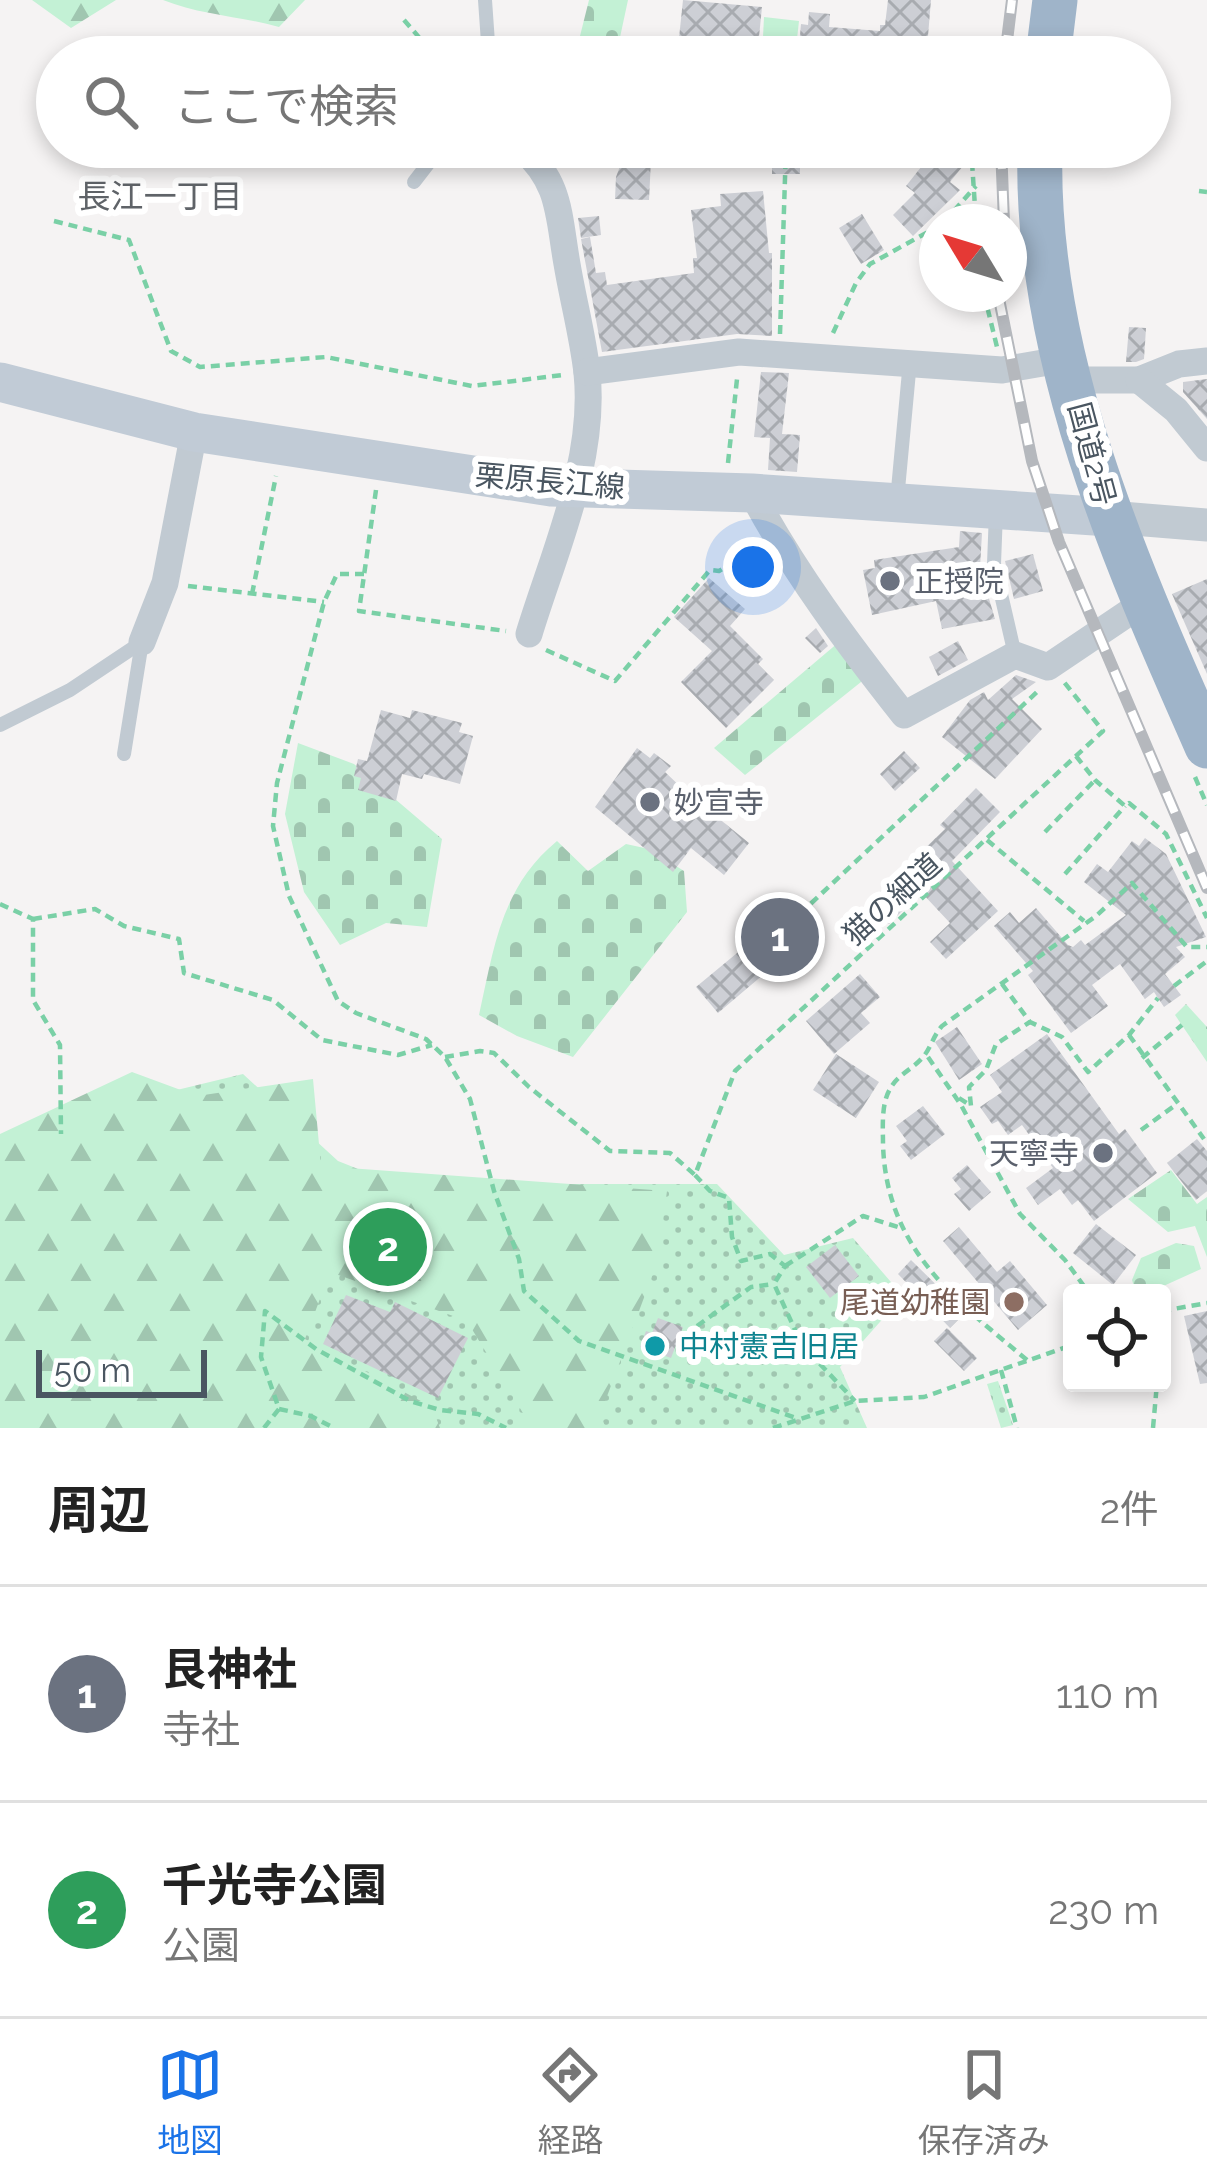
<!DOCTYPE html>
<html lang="ja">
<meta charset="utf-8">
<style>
:root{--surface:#fff;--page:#f2f2f2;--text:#222;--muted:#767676;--line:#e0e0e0;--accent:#1a73e8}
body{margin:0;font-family:Raleway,"Noto Sans JP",sans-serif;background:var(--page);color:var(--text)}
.controls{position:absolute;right:36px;bottom:36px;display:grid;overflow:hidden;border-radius:12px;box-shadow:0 6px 18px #0003}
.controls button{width:108px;height:108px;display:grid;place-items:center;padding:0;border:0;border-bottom:3px solid var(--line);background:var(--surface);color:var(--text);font:60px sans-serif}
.compass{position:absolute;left:919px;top:204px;width:108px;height:108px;border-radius:50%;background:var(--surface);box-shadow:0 6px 18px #0003;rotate:308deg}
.scale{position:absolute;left:36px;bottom:30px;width:171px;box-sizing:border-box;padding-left:12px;border:6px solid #4a5661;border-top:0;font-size:33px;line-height:42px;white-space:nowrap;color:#4a5661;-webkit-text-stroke:9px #fff;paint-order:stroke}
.you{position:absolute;left:753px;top:567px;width:42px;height:42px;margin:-30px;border:9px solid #fff;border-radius:50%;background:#1a73e8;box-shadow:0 0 0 18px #1a73e833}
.badge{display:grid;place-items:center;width:78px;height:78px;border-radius:50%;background:var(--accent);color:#fff;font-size:39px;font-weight:700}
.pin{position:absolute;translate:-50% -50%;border:6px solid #fff;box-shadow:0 3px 12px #0006}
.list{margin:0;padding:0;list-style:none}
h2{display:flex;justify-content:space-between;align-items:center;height:156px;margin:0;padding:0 48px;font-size:51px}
h2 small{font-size:39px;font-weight:400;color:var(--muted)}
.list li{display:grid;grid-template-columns:78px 1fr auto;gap:36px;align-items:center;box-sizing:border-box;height:216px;padding:0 48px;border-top:3px solid var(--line)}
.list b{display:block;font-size:45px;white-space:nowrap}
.list p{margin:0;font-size:39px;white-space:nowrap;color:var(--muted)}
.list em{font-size:39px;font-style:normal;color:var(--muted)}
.icon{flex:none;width:66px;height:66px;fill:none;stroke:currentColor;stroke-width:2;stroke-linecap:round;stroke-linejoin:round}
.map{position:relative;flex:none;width:1207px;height:1428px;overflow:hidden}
.search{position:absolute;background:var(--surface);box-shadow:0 6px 18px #0003;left:36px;right:36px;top:36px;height:132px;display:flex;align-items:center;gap:30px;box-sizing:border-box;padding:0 42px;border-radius:66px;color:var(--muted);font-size:45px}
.sheet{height:588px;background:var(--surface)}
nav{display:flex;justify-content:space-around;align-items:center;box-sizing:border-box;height:168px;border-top:3px solid var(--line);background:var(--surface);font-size:33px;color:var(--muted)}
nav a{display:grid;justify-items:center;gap:6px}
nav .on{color:var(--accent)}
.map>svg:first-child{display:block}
.grass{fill:url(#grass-dots)}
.forest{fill:url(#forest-firs)}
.cemetery{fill:url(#cemetery-stones)}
.garden{fill:#c3f1d5}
.building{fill:url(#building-cross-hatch)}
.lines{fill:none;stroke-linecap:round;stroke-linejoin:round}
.path{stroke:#7ad0a6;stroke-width:4.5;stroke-dasharray:9 6;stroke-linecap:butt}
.service{stroke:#c1cad2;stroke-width:14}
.minor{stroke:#c1cad2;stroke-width:27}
.tertiary{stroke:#c1cad2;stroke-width:33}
.secondary{stroke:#c1cbd6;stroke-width:39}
.trunk{stroke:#9fb4c9;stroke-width:45}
.rail-casing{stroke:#b5b8bd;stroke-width:12}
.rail{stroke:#fff;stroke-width:8;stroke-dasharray:22;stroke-linecap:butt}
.worship-dot{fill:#6b7280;stroke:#fff;stroke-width:4.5}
.education-dot{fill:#8d6e63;stroke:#fff;stroke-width:4.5}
.culture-dot{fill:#0f9aa8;stroke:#fff;stroke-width:4.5}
.labels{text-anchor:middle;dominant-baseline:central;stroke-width:12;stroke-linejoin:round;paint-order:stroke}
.street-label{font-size:30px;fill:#4a5661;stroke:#fff}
.worship-label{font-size:30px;fill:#5b616d;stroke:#fff;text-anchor:start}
.education-label{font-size:30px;fill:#785e54;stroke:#fff;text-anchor:end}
.culture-label{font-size:30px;fill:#0d838f;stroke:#fff;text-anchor:start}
.neighbourhood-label{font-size:33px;fill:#5f6368;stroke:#fff}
</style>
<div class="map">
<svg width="1207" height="1428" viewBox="0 0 1207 1428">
<defs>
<pattern id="grass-dots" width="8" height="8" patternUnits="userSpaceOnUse" patternTransform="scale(3)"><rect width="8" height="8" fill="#c3f1d5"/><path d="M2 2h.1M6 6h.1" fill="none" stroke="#a0c6b0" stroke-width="1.8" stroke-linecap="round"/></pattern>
<pattern id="forest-firs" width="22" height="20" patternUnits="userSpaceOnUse" patternTransform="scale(3)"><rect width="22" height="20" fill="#c3f1d5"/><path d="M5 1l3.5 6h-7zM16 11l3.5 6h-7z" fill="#a0c6b0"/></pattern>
<pattern id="cemetery-stones" width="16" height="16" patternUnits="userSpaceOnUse" patternTransform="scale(3)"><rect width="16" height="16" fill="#c3f1d5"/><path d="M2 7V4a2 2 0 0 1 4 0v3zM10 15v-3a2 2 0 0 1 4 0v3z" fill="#a0c6b0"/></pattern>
<pattern id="building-cross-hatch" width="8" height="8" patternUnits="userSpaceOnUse" patternTransform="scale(3)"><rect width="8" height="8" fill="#cdcfd5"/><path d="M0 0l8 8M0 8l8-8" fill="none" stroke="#a8abb0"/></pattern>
</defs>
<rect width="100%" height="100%" fill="#f5f3f3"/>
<g class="grass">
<polygon points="243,1074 338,1161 396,1184 717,1184 784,1255 853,1238 903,1296 840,1367 867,1428 0,1428 123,1103"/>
<polygon points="998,1381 1013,1425 1001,1428 987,1384"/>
</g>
<g class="forest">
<polygon points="32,0 116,0 71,28"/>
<path d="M 163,0 L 305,0 L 279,27 C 240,16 200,15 163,0 Z"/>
<polygon points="132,1072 197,1096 313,1079 321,1166 667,1191 657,1263 600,1415 606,1428 532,1428 467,1321 330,1272 305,1339 432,1407 440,1428 0,1428 0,1134"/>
</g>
<g class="cemetery">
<polygon points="589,0 628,0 616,56 587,50 579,40"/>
<polygon points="839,642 866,678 745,775 714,748"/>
<polygon points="298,743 354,764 442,839 427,927 386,923 340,945 304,892 285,814"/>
<path d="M 557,841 L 588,871 L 626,844 L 649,849 L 684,871 L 687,912 L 573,1057 L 517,1036 L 479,1015 C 494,948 501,887 557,841 Z"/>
<polygon points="1186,1004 1207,1027 1207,1062 1175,1015"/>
<polygon points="1171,1170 1197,1204 1207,1197 1207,1257 1195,1226 1168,1232 1128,1199"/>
<polygon points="1176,1243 1194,1246 1201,1269 1148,1293 1136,1293 1132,1280 1141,1258"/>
</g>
<g class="garden">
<polygon points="764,17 799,21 795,57 762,57"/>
<polygon points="810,147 852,147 851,164 809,157"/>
</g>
<g class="building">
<polygon points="683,0 762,7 757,57 677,57"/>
<polygon points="888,0 931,0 928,36 953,38 952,57 798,57 801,24 808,25 809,12 830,14 829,27 880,31 880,25 885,25"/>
<polygon points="937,147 963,166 950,182 960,190 913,236 893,215 915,193 906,186"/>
<rect x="772" y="149" width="28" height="25"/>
<polygon points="626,150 651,160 649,200 615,199 616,177"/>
<polygon points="763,191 769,253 772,253 772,336 737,334 602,352 581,239 590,237 596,273 605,272 607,285 694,273 693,258 697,258 691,210 721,206 720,194"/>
<polygon points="862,214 884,250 861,264 839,228"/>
<polygon points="599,216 601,235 581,238 578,218"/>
<polygon points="1129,327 1146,328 1144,359 1136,362 1126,362"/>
<polygon points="761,372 789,373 782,434 800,435 797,472 768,470 770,438 754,437"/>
<polygon points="1207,379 1207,419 1183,392 1183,382"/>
<polygon points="960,531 982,533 980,568 995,619 942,629 936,601 872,615 863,570 875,568 874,560 959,547"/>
<polygon points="1033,554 1043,591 1014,599 1005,561"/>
<polygon points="709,578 745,609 730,626 763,659 758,664 774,680 726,728 681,682 712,651 674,617"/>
<polygon points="1207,579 1207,674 1172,594"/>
<polygon points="816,628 828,646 820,653 805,638"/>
<polygon points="958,641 968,660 938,676 929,657"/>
<polygon points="1016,675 1036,682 1012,699 1042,729 995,779 942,737 970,700 984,692 988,700"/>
<polygon points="381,710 410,718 412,710 462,723 459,732 473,736 460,784 424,774 422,779 402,774 396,801 358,790 361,778 354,776 358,759 367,761"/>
<polygon points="637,748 650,758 654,753 671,766 665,772 685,791 749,843 724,875 691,848 673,872 595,807"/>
<polygon points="904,751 920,768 895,791 880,774"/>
<polygon points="976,788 1000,812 952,861 998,911 946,959 930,942 950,923 921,892 889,924 868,903 945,829 940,825"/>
<polygon points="1145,838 1166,854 1206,937 1176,947 1185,957 1165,974 1181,995 1164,1007 1154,992 1145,999 1120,964 1092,985 1108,1006 1071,1033 1028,975 1033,971 994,926 1010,912 1019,923 1036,908 1068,945 1073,947 1081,940 1085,945 1126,915 1084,882 1097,864 1108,872 1132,841 1139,846"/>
<polygon points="778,912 803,941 718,1013 696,987 754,939 749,935"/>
<polygon points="860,974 880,997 861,1013 870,1023 834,1054 806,1021"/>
<polygon points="957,1027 982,1064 959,1080 935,1042"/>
<polygon points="1047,1034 1119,1134 1125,1129 1157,1173 1094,1221 1078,1200 1072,1205 1060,1189 1038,1205 1026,1188 1053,1168 1022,1125 1008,1135 998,1121 992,1124 980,1107 1002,1092 990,1075"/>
<polygon points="836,1054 879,1082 856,1118 813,1090"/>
<polygon points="923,1106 945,1134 911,1160 900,1146 907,1141 896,1126"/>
<polygon points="1197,1139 1207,1151 1207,1191 1196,1200 1167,1163"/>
<polygon points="967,1165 991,1192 969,1211 954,1194 961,1189 952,1178"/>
<polygon points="1096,1224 1136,1255 1113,1285 1073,1253"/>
<polygon points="959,1227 997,1272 1010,1261 1047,1305 1018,1330 943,1241"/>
<polygon points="835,1245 859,1276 830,1298 806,1267"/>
<polygon points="911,1260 965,1313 950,1328 898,1274"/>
<polygon points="346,1295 390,1312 395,1302 468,1338 438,1398 323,1344"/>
<polygon points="1207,1311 1207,1383 1200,1384 1184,1316"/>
<polygon points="658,1318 683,1327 671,1358 640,1347 646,1331 652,1333"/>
<polygon points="947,1328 977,1358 964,1371 934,1341"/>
</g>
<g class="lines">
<g class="path">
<polyline points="404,20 436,57"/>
<polyline points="625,57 628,48"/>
<polyline points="971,147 976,222"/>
<polyline points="1199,191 1207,192"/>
<polyline points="54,221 129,240 171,351 200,367 326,357 472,386 563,375"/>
<polyline points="944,222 976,186"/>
<polyline points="984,294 997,347"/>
<polyline points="833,333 856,283 870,264 937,227"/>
<polyline points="780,334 786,147"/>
<polyline points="728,463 737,379"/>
<polyline points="376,490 359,611 506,631"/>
<polyline points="364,574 337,574 324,602 277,783 273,826 289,896 338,1001 356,1013 426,1039 445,1057 470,1099 494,1191 519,1259 524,1291 579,1341 796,1418"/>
<polyline points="188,586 324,602"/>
<polyline points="252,594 276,476"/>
<polyline points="546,650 615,681 710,570 719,571 759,547"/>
<polyline points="1076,756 1095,780 1125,806 1129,803 1166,834 1207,918"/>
<polyline points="1195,777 1207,805"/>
<polyline points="1045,832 1095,780"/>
<polyline points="987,840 1084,921"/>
<polyline points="1065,874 1125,806"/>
<polyline points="0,904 33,919 33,1000 60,1045 61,1134"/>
<polyline points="33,919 95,909 124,926 179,939 184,973 273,1000 322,1040 398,1055 432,1045"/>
<polyline points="789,924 1038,691"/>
<polyline points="1002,984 1030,1022 1062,1037 1088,1072 1129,1035 1158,998"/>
<polyline points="1174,986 1207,961"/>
<polyline points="1129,1035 1204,1139"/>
<polyline points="445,1057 480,1051 494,1053 529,1087 610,1151 670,1153 695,1175 735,1071 1103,731 1064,682"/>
<polyline points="928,1057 961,1105 1020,1214 1065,1260 1089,1293"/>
<polyline points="1142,1058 1182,1025"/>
<polyline points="959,1098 971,1106 969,1087 986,1070 996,1044 1030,1022"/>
<polyline points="1141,1130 1177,1104"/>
<polyline points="695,1175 710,1191 729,1198 732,1237 741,1261 770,1254 785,1266 774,1284 802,1345 855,1401"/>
<polyline points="785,1266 863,1216 901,1228"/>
<polyline points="1162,1311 1207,1303"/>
<polyline points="697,1326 751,1287 774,1284"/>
<path d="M 1027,1360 C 954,1299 886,1248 883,1144 C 883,1127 881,1104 890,1089 C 897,1075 913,1069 923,1057 C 931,1048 933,1036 942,1026 L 1096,916 L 1132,883 L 1187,947 L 1207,947"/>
<polyline points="1001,1370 1017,1428"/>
<polyline points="279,1409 311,1416 334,1428"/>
<polyline points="264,1428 279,1409 261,1357 265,1311 316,1349 410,1401 440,1410 478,1414 506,1428"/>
<polyline points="773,1428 855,1401 924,1397 1072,1345"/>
<polyline points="1153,1428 1157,1383"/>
</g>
<g class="service">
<polyline points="485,0 489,57"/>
<polyline points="414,182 441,147"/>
<polyline points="897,500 910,361"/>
<polyline points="996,512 994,564 1015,655"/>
<polyline points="0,725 70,690 142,642"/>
<polyline points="124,754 142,642"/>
</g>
<g class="minor">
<path d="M 521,147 C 561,183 558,213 567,264 C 573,300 583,337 587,373 C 596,461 554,552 529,634"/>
<polyline points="587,372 739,352 1002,370 1066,359"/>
<polyline points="1071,380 1139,380 1179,364 1207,361"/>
<polyline points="1139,380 1176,410 1207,448"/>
<path d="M 752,493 C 794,572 848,644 904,715 L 1015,655 L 1048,667 L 1143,603"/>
<polyline points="142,642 165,583 194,432"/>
</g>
<polyline class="tertiary" points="1109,517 1207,525"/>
<polyline class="secondary" points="0,382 194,432 551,487 752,493 1109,517"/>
<g class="trunk">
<polyline points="1048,57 1055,0"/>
<path d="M 1040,147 C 1034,355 1124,559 1207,746"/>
</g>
<g class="rail-casing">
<g id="rail">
<polyline points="1005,57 1012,0"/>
<polyline points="1001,147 1004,222"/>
<polyline points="998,294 1032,461 1059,542 1207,888"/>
</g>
</g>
<use href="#rail" class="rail"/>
</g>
<g class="worship-dot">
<circle cx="890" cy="581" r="12"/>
<circle cx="650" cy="802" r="12"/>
<circle cx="1103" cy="1153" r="12"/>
</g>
<circle class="education-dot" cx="1014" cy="1302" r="12"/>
<circle class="culture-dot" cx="655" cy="1346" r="12"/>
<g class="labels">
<g class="street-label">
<text transform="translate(1092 454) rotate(75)">国道2号</text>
<text transform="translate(550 481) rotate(5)">栗原長江線</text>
<text transform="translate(892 899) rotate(-42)">猫の細道</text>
</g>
<g class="worship-label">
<text x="914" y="581">正授院</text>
<text x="674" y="802">妙宣寺</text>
<text x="1079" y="1153" text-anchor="end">天寧寺</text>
</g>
<g class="education-label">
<text x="990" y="1302">尾道幼稚園</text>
</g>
<g class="culture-label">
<text x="679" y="1346">中村憲吉旧居</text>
</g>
<g class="neighbourhood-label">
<text x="160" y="196">長江一丁目</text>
</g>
</g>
</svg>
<div class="controls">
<button><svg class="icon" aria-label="locate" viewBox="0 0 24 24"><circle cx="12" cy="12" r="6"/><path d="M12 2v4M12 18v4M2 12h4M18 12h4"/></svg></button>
</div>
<svg class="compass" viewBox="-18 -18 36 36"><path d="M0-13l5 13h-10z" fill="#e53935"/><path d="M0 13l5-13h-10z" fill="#767676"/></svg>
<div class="scale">50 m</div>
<div class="you"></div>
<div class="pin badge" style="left:780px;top:937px;background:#6b7280">1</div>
<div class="pin badge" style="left:388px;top:1247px;background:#2e9e5b">2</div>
<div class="search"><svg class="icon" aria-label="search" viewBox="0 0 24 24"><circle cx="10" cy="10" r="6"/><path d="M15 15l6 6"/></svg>ここで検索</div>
</div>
<section class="sheet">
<h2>周辺<small>2件</small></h2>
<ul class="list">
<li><span class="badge" style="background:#6b7280">1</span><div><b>艮神社</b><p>寺社</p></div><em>110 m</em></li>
<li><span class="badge" style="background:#2e9e5b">2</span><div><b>千光寺公園</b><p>公園</p></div><em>230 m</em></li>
</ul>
</section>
<nav>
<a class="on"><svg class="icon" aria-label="map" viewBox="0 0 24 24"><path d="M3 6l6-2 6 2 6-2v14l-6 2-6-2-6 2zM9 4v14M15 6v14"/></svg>地図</a>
<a><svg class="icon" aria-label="directions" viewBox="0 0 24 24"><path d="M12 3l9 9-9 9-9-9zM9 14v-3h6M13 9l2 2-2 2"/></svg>経路</a>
<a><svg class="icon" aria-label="saved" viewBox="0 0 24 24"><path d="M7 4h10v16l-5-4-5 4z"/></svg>保存済み</a>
</nav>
